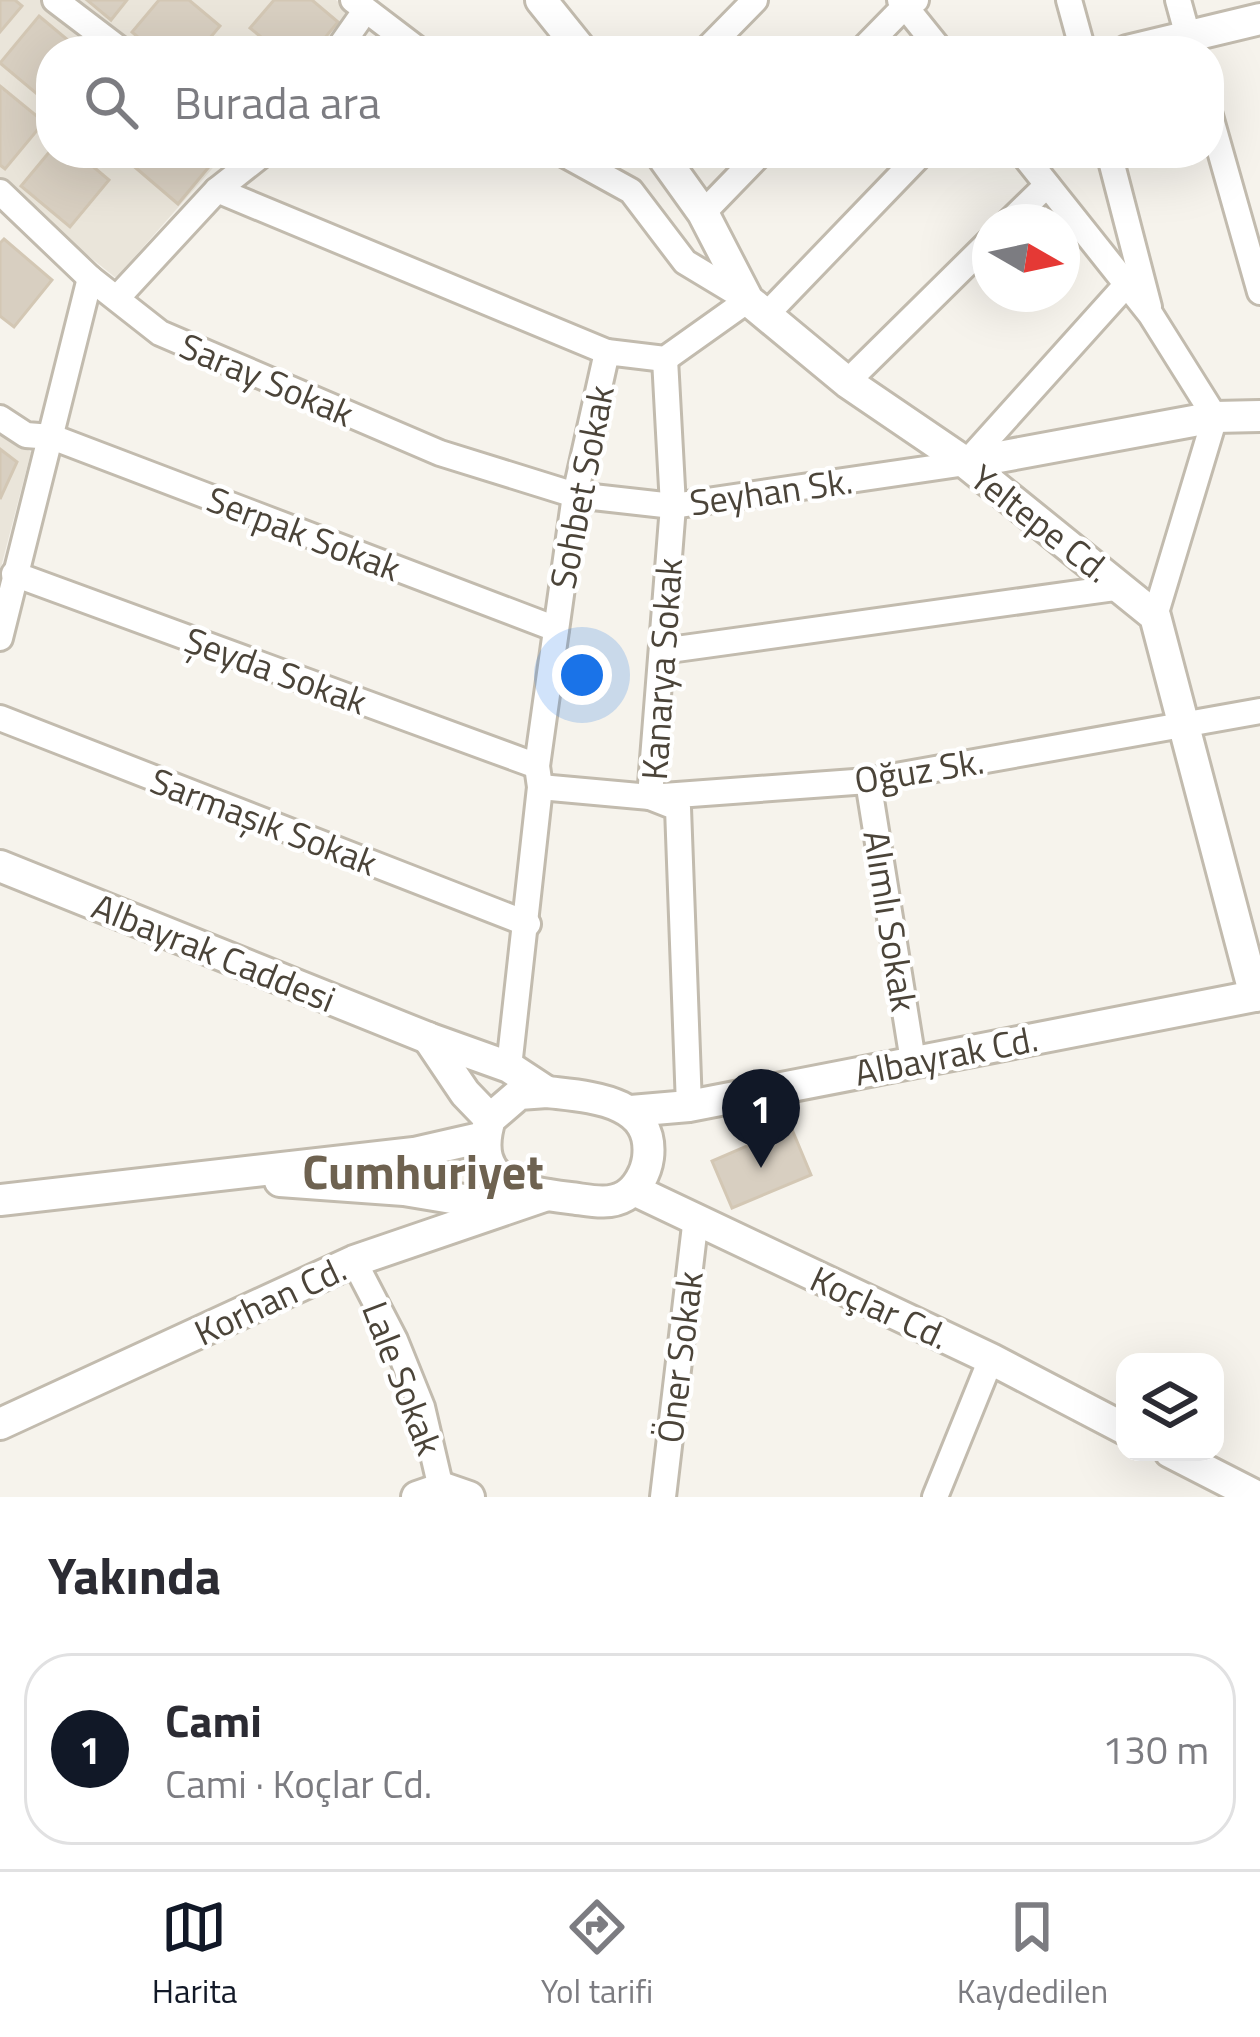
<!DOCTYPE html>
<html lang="tr">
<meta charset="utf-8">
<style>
:root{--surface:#fff;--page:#f2f2f3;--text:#2b2b33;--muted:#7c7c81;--line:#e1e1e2;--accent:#111827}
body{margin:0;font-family:"Titillium Web",sans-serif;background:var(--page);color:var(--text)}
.controls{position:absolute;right:36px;bottom:36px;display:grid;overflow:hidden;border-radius:24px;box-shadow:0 12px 48px #0002}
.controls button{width:108px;height:108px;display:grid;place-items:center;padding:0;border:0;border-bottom:3px solid var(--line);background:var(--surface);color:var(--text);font:60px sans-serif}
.compass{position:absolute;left:972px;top:204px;width:108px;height:108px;border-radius:50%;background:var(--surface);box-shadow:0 12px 48px #0002;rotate:99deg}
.you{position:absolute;left:582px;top:675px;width:42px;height:42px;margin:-30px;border:9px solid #fff;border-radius:50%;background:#1a73e8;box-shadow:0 0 0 18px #1a73e833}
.badge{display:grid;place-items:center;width:78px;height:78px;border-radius:50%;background:var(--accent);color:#fff;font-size:39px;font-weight:700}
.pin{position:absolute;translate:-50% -99px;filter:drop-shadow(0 3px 6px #0008)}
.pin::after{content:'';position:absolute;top:63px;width:42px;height:36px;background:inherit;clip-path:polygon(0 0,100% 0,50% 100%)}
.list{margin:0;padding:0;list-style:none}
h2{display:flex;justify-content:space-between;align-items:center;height:156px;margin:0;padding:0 48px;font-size:51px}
h2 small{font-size:39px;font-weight:400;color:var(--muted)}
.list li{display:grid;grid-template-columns:78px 1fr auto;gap:36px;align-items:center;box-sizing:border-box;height:192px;margin:0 24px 24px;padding:0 24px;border:3px solid var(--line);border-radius:48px}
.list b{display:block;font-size:45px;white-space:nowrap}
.list p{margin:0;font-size:39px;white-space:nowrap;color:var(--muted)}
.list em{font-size:39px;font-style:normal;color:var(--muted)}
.icon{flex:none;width:66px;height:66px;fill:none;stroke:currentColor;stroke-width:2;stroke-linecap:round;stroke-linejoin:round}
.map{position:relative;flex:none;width:1260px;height:1497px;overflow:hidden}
.search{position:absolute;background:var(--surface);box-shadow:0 12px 48px #0002;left:36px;right:36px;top:36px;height:132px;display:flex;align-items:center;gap:30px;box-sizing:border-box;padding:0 42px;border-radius:48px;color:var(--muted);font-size:45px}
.sheet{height:372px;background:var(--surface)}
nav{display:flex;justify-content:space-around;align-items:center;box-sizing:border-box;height:168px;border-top:3px solid var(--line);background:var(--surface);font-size:33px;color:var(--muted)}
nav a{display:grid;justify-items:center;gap:6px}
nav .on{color:var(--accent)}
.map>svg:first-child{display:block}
.residential{fill:#eae5da}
.building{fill:#d8cfc1;stroke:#d3c7b4;stroke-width:3}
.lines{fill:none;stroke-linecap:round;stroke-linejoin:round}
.minor-casing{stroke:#c2bbae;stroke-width:30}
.tertiary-casing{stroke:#c2bbae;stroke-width:36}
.minor{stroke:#fff;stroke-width:24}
.tertiary{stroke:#fff;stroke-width:30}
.labels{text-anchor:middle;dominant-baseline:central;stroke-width:9;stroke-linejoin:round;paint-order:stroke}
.street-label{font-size:36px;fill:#4b4439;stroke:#fff}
.district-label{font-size:48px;font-weight:bold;fill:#6e6250;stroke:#fff}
</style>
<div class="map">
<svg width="1260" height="1497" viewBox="0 0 1260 1497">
<rect width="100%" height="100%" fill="#f6f3ec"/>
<g class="residential">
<polygon points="0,0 336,0 350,12 316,51 51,51 51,153 226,153 116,278 0,185"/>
<polygon points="0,432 31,452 0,571"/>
</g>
<g class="building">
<polygon points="0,0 15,0 22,6 0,32"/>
<polygon points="87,0 127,0 111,20"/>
<polygon points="159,0 189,0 220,26 199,51 154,51 132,32"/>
<polygon points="274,0 312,0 338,22 314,51 278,51 250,28"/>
<polygon points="39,16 81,51 51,51 49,104 0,63"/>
<polygon points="0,86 44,122 5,169 0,165"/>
<polygon points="51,150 51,153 77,153 109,180 70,227 21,186"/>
<polygon points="138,153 214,153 218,156 178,204 130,163"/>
<polygon points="4,239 52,280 14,327 0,316 0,243"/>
<polygon points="0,449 17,462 0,499"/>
<polygon points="791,1127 811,1175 732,1208 712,1161"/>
</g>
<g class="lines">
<g class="minor-casing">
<g id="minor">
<polyline points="55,0 122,51"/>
<polyline points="353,0 420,51"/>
<polyline points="900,0 941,51"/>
<polyline points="1069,0 1083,51"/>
<polyline points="1178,0 1192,51"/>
<polyline points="337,51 365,11"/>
<polyline points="705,51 755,0"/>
<polyline points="861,51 905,6 916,0"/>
<polyline points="1209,112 1260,292"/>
<polyline points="1022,153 1151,315 1215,417 1155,616"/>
<polyline points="1109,153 1149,307"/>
<polyline points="217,190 607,352"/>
<polyline points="0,192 90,278 160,333 440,453 575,495 673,506 966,463 1127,284"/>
<polyline points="703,213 761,153"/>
<polyline points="1009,222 1047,185"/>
<polyline points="118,297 217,190 264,153"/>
<polyline points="767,314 922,153"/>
<polyline points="665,359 673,506 650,797 678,808 689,1106"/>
<polyline points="847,382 990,241"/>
<polyline points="0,418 26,435 52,437 556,629"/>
<polyline points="14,574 537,766"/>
<polyline points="0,638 90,278"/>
<polyline points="662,651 1122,587"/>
<polyline points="0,718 528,924"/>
<polyline points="868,781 913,1061"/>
<polyline points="540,787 650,797 868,781 1260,711"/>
<polyline points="509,1067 540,787 537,766 575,495 607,352 665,359 748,300 685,262 631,191 562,153"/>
<polyline points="354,1261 395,1340 422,1407 443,1497"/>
<polyline points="663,1497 696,1217"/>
<polyline points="935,1497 991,1359"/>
</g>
</g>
<g class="tertiary-casing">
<g id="tertiary">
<polyline points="541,0 582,51"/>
<polyline points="1127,51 1260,19"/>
<polyline points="660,153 703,213 748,300 847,382 966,463 1155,616 1255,996"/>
<polyline points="966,463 1215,417 1260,416"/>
<polyline points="0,866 428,1038 509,1067 547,1092"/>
<polyline points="428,1038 465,1093 490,1119"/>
<path d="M 547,1092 C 588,1097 655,1099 648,1158 C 646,1173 637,1189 625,1196 C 608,1206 588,1200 570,1198 C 520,1192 470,1183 490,1119 L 519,1094 Z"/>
<polyline points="631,1111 689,1106 1260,995"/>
<polyline points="280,1181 404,1190 488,1204 505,1195"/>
<polyline points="634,1190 991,1359 1125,1429"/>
<polyline points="0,1200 414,1153 484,1137"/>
<polyline points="0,1424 354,1261 547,1195"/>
<polyline points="1170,1452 1258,1497"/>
<polyline points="417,1497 443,1488 469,1497"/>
</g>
</g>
<use href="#minor" class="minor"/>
<use href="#tertiary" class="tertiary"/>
</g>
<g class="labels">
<g class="street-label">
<text transform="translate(267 379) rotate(23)">Saray Sokak</text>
<text transform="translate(581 487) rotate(-79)">Sohbet Sokak</text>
<text transform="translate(771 491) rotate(-8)">Seyhan Sk.</text>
<text transform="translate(1041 523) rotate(38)">Yeltepe Cd.</text>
<text transform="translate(304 533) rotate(21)">Serpak Sokak</text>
<text transform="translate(661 669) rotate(-86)">Kanarya Sokak</text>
<text transform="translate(276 670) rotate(20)">Şeyda Sokak</text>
<text transform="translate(919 770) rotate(-9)">Oğuz Sk.</text>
<text transform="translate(264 821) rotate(21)">Sarmaşık Sokak</text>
<text transform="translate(891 921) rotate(81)">Alımlı Sokak</text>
<text transform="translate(214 952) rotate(22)">Albayrak Caddesi</text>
<text transform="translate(946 1055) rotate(-11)">Albayrak Cd.</text>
<text transform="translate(270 1300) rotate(-25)">Korhan Cd.</text>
<text transform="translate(880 1307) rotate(25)">Koçlar Cd.</text>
<text transform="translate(679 1357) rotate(-83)">Öner Sokak</text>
<text transform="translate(403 1378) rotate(69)">Lale Sokak</text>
</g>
<g class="district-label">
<text x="423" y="1171">Cumhuriyet</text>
</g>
</g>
</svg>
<div class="controls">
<button><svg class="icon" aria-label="layers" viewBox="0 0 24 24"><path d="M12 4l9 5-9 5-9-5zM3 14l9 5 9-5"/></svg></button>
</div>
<svg class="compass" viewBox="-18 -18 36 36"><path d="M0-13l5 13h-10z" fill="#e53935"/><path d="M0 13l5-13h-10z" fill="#7c7c81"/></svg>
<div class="you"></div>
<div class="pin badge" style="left:761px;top:1168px">1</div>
<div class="search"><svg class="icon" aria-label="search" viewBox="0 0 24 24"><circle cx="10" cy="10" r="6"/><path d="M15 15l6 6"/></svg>Burada ara</div>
</div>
<section class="sheet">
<h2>Yakında<small></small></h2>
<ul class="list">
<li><span class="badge">1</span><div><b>Cami</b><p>Cami · Koçlar Cd.</p></div><em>130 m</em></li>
</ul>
</section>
<nav>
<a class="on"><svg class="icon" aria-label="map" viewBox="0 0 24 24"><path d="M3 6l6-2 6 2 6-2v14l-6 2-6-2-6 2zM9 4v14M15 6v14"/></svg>Harita</a>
<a><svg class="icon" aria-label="directions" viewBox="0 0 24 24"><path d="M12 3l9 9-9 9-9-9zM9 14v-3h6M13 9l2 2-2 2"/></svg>Yol tarifi</a>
<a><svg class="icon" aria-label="saved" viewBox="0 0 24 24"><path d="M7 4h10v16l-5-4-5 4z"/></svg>Kaydedilen</a>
</nav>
